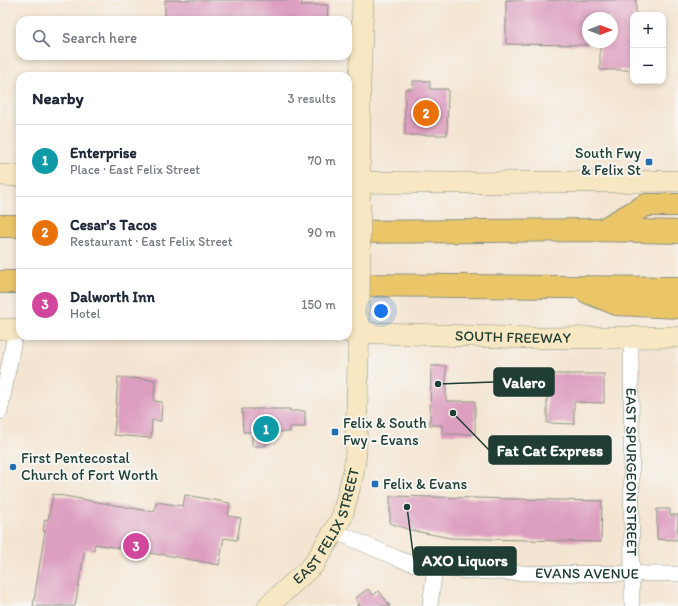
<!DOCTYPE html>
<meta charset="utf-8">
<style>
:root{--surface:#fff;--page:#f6f6f7;--text:#1f2937;--muted:#747a83;--line:#e0e1e3;--accent:#1f6fb2}
body{margin:0;font-family:Itim,sans-serif;background:var(--page);color:var(--text)}
.controls{position:absolute;right:12px;top:12px;display:grid;overflow:hidden;border-radius:8px;box-shadow:0 2px 6px #0003}
.controls button{width:36px;height:36px;display:grid;place-items:center;padding:0;border:0;border-bottom:1px solid var(--line);background:var(--surface);color:var(--text);font:20px sans-serif}
.compass{position:absolute;left:582px;top:12px;width:36px;height:36px;border-radius:50%;background:var(--surface);box-shadow:0 2px 6px #0003;rotate:90deg}
.you{position:absolute;left:381px;top:311px;width:14px;height:14px;margin:-10px;border:3px solid #fff;border-radius:50%;background:#1a73e8;box-shadow:0 0 0 6px #1a73e833}
.badge{display:grid;place-items:center;width:26px;height:26px;border-radius:50%;background:var(--accent);color:#fff;font-size:13px;font-weight:700}
.pin{position:absolute;translate:-50% -50%;border:2px solid #fff;box-shadow:0 1px 4px #0006}
.list{margin:0;padding:0;list-style:none}
h2{display:flex;justify-content:space-between;align-items:center;height:52px;margin:0;padding:0 16px;font-size:17px}
h2 small{font-size:13px;font-weight:400;color:var(--muted)}
.list li{display:grid;grid-template-columns:26px 1fr auto;gap:12px;align-items:center;box-sizing:border-box;height:72px;padding:0 16px;border-top:1px solid var(--line)}
.list b{display:block;font-size:15px;white-space:nowrap}
.list p{margin:0;font-size:13px;white-space:nowrap;color:var(--muted)}
.list em{font-size:13px;font-style:normal;color:var(--muted)}
.icon{flex:none;width:22px;height:22px;fill:none;stroke:currentColor;stroke-width:2;stroke-linecap:round;stroke-linejoin:round}
.map{position:relative;flex:none;width:678px;height:606px;overflow:hidden}
.search{position:absolute;background:var(--surface);box-shadow:0 2px 6px #0003;left:16px;top:16px;width:336px;height:44px;display:flex;align-items:center;gap:10px;box-sizing:border-box;padding:0 14px;border-radius:12px;color:var(--muted);font-size:15px}
.panel{position:absolute;background:var(--surface);box-shadow:0 2px 6px #0003;left:16px;top:72px;width:336px;height:268px;border-radius:12px}
.map>svg:first-child{display:block}
.building{fill:#dd9fc0}
.lines{fill:none;stroke-linecap:round;stroke-linejoin:round}
.street-casing{stroke:#8a9183;stroke-width:16}
.secondary-casing{stroke:#8a9183;stroke-width:22}
.highway-casing{stroke:#8a9183;stroke-width:24}
.street{stroke:#fff;stroke-width:15}
.secondary{stroke:#f7e8c3;stroke-width:21}
.highway{stroke:#ebc669;stroke-width:22}
.secondary-bridge-casing{stroke:#8a9183;stroke-width:22;stroke-linecap:butt}
.secondary-bridge{stroke:#f7e8c3;stroke-width:21}
.poi-dot{fill:#1f6fb2;stroke:#f6f6f2;stroke-width:1.5}
.labels{text-anchor:middle;dominant-baseline:central;stroke-width:4;stroke-linejoin:round;paint-order:stroke}
.poi-label{font-size:15px;fill:#1f3d34;stroke:#f6f6f2;text-anchor:start}
.street-label{font-size:15px;fill:#1f3d34;stroke:#f6f6f2}
.leader{fill:none;stroke:#1f3d34;stroke-width:1.5}
.callout-dot{fill:#1f3d34;stroke:#f6f6f2;stroke-width:1.5}
.callout{fill:#1f3d34;stroke:#1f3d34;stroke-width:1.5}
.callout-label{font-size:16px;text-anchor:middle;font-weight:bold;fill:#fff}
</style>
<div class="map">
<svg width="678" height="606" viewBox="0 0 678 606">
<rect width="100%" height="100%" fill="#f6f6f2"/>
<filter id="ink" filterUnits="userSpaceOnUse"><feTurbulence type="fractalNoise" baseFrequency=".025" numOctaves="2"/><feDisplacementMap in="SourceGraphic" scale="8" xChannelSelector="R" yChannelSelector="G"/><feConvolveMatrix kernelMatrix="1 2 1 2 8 2 1 2 1" color-interpolation-filters="sRGB"/></filter>
<filter id="wash" filterUnits="userSpaceOnUse"><feTurbulence type="fractalNoise" baseFrequency=".012" numOctaves="4" result="noise"/><feDisplacementMap in="SourceGraphic" scale="16" xChannelSelector="R" yChannelSelector="G"/><feGaussianBlur stdDeviation="0.9" result="paint"/><feColorMatrix in="noise" values="0 0 0 0 0 0 0 0 0 0 0 0 0 0 0 0 0 1.4 0 .05"/><feComposite in="paint" operator="in"/></filter>
<g filter="url(#wash)">
<rect width="100%" height="100%" fill="#f4e5d2"/>
<g id="blocks">
<g class="building">
<polygon points="165,0 302,0 301,5 328,5 327,20 165,20"/>
<polygon points="506,0 636,0 636,15 633,15 633,70 600,70 600,42 612,42 612,18 588,18 588,45 506,44"/>
<polygon points="413,81 430,81 430,89 448,89 447,135 405,135 405,89 413,89"/>
<polygon points="431,366 446,366 446,401 475,401 475,434 442,434 442,425 430,425"/>
<polygon points="547,374 604,374 604,403 574,402 574,424 547,423"/>
<polygon points="118,377 155,380 154,401 162,402 161,421 152,420 151,438 114,435"/>
<polygon points="242,409 290,409 290,411 305,411 305,427 290,427 290,432 266,432 266,446 252,446 252,432 243,432"/>
<polygon points="53,494 154,512 156,502 183,506 185,495 230,503 228,516 241,518 237,540 224,538 219,565 161,554 161,555 95,544 94,550 85,549 75,606 33,606 45,531 43,531 45,519 48,520"/>
<polygon points="390,496 602,501 601,542 450,538 410,530 390,523"/>
<polygon points="657,509 670,509 670,515 678,515 677,540 657,539"/>
<polygon points="368,589 373,595 379,591 390,606 356,606 360,604 355,598"/>
</g>
</g>
</g>
<g filter="url(#ink)">
<use href="#blocks" fill-opacity="0" stroke="#8a9183" stroke-width="1"/>
<g class="lines">
<g class="street-casing">
<g id="street">
<path id="s1" d="M 631,337 L 632,606"/>
<polyline points="0,412 16,329"/>
<path id="s2" d="M 334,531 L 401,560 L 415,564 L 435,567 L 467,571 L 526,573 L 678,574"/>
<polyline points="430,606 435,567"/>
</g>
</g>
<g class="secondary-casing">
<g id="secondary">
<polyline points="0,175 20,176"/>
<polyline points="348,182 453,183 678,181"/>
<polyline points="360,195 360,82 363,0"/>
<polyline points="0,329 20,329"/>
<path id="s3" d="M 348,332 L 533,338 L 678,337"/>
<path id="s4" d="M 268,606 L 314,564 L 334,531 L 342,517 L 354,470 L 356,452 L 359,318"/>
</g>
</g>
<g class="highway-casing">
<g id="highway">
<polyline points="0,226 20,226"/>
<polyline points="602,230 646,205 678,205"/>
<polyline points="348,232 601,230 678,232"/>
<polyline points="0,282 20,282"/>
<polyline points="348,285 678,288"/>
<polyline points="587,292 617,304 678,307"/>
</g>
</g>
<use href="#street" class="street"/>
<use href="#secondary" class="secondary"/>
<use href="#highway" class="highway"/>
<g class="secondary-bridge-casing">
<polyline id="secondary-bridge" points="359,316 360,204"/>
</g>
<use href="#secondary-bridge" class="secondary-bridge"/>
</g>
</g>
<g class="poi-dot">
<rect x="645" y="158" width="8" height="8" rx="2"/>
<rect x="331" y="428" width="8" height="8" rx="2"/>
<circle cx="13" cy="467" r="4"/>
<rect x="371" y="480" width="8" height="8" rx="2"/>
</g>
<g class="labels">
<g class="poi-label">
<text x="641" y="153" text-anchor="end">South Fwy<tspan x="641" dy="17">&amp; Felix St</tspan></text>
<text x="343" y="423">Felix &amp; South<tspan x="343" dy="17">Fwy - Evans</tspan></text>
<text x="21" y="458">First Pentecostal<tspan x="21" dy="17">Church of Fort Worth</tspan></text>
<text x="383" y="484">Felix &amp; Evans</text>
</g>
<g class="street-label">
<text stroke="none"><textPath href="#s3" startOffset="165">SOUTH FREEWAY</textPath></text>
<text stroke="none"><textPath href="#s1" startOffset="135">EAST SPURGEON STREET</textPath></text>
<text stroke="none"><textPath href="#s4" startOffset="102">EAST FELIX STREET</textPath></text>
<text stroke="none"><textPath href="#s2" startOffset="260">EVANS AVENUE</textPath></text>
</g>
</g>
<path class="leader" d="M438 384L494 382M453 413L489 450M407 507L414 561"/>
<g class="callout-dot">
<circle cx="438" cy="384" r="4"/>
<circle cx="453" cy="413" r="4"/>
<circle cx="407" cy="507" r="4"/>
</g>
<g class="callout">
<rect x="494" y="368" width="60" height="28" rx="4"/>
<rect x="489" y="436" width="122" height="28" rx="4"/>
<rect x="414" y="547" width="102" height="28" rx="4"/>
</g>
<g class="callout-label">
<text x="524" y="388">Valero</text>
<text x="550" y="456">Fat Cat Express</text>
<text x="465" y="566">AXO Liquors</text>
</g>
</svg>
<div class="controls">
<button>+</button>
<button>−</button>
</div>
<svg class="compass" viewBox="-18 -18 36 36"><path d="M0-13l5 13h-10z" fill="#e53935"/><path d="M0 13l5-13h-10z" fill="#747a83"/></svg>
<div class="you"></div>
<div class="pin badge" style="left:266px;top:429px;background:#0f9aa8">1</div>
<div class="pin badge" style="left:426px;top:113px;background:#e8710a">2</div>
<div class="pin badge" style="left:136px;top:546px;background:#d1479c">3</div>
<div class="search"><svg class="icon" aria-label="search" viewBox="0 0 24 24"><circle cx="10" cy="10" r="6"/><path d="M15 15l6 6"/></svg>Search here</div>
<section class="panel">
<h2>Nearby<small>3 results</small></h2>
<ul class="list">
<li><span class="badge" style="background:#0f9aa8">1</span><div><b>Enterprise</b><p>Place · East Felix Street</p></div><em>70 m</em></li>
<li><span class="badge" style="background:#e8710a">2</span><div><b>Cesar's Tacos</b><p>Restaurant · East Felix Street</p></div><em>90 m</em></li>
<li><span class="badge" style="background:#d1479c">3</span><div><b>Dalworth Inn</b><p>Hotel</p></div><em>150 m</em></li>
</ul>
</section>
</div>
